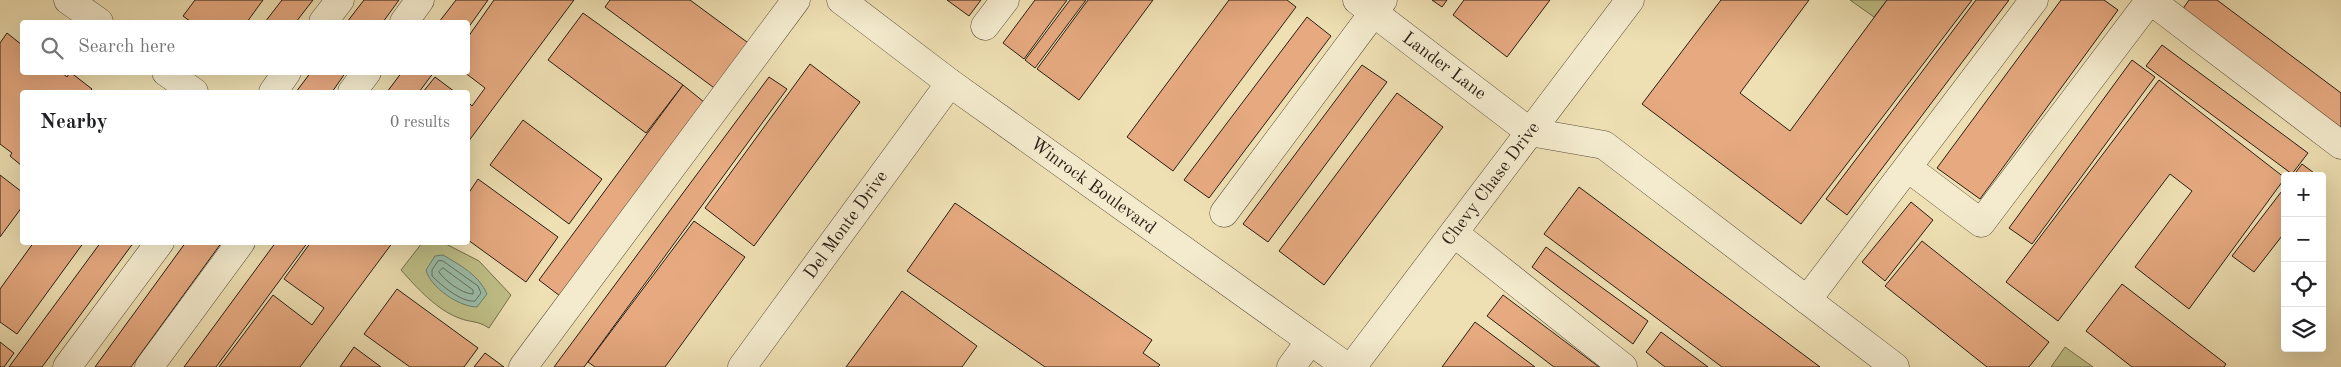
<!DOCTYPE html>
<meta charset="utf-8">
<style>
:root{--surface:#fff;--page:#f6f6f6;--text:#202124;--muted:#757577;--line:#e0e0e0}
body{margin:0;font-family:"Old Standard TT",serif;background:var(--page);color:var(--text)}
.controls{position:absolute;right:15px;bottom:15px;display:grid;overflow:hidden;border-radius:5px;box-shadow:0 5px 20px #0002}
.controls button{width:45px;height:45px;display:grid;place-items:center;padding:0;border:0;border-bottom:1px solid var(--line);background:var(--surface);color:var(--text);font:25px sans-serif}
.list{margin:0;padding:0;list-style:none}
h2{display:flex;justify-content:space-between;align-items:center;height:65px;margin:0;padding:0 20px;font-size:21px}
h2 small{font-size:16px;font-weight:400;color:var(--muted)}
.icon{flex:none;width:28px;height:28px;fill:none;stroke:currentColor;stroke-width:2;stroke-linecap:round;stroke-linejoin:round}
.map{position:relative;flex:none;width:2341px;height:367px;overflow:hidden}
.search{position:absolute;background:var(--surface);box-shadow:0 5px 20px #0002;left:20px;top:20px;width:450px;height:55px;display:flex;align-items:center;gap:12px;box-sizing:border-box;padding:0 18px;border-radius:5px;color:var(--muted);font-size:19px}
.panel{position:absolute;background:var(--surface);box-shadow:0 5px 20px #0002;left:20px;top:90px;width:450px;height:155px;border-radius:5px}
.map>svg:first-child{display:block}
.green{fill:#c0c088;stroke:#746f4e}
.water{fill:#9abda9;stroke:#6d7d6d}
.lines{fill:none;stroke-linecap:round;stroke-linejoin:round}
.shore{stroke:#626e5e;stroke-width:1}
.building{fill:#e6a980;stroke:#291e14}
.minor-casing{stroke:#5a4e3c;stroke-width:29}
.minor{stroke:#f4ebce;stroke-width:28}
.labels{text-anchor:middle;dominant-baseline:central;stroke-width:4;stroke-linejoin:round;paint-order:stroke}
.street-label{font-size:18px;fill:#291e14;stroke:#f4ebce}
</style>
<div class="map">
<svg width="2341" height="367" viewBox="0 0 2341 367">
<rect width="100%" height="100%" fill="#eee0b3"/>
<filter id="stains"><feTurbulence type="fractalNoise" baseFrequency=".004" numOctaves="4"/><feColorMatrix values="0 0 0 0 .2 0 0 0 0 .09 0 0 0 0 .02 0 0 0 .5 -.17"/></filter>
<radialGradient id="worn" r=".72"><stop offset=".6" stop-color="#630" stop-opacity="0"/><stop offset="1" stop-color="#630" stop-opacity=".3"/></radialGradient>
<g class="green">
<polygon points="1850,0 1887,0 1874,17"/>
<path d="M 422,243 L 444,243 L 479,261 L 511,295 L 489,328 C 477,320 471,323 459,318 C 437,310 417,288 401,270 Z"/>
<polygon points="2065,347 2093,367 2051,367"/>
</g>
<path class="water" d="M 443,255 C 460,265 479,275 487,294 L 477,307 C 459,307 430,287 426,270 L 435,256 Z"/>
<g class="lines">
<g class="shore">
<path d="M 443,261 L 478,286 L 481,293 L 475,301 C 462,303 441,285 432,276 L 432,270 L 438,261 Z"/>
<path d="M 443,268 L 473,290 L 473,294 C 462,294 444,280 439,272 Z"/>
</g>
</g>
<g class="building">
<polygon points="195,0 263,0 247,22 191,22 183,16"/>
<polygon points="282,0 313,0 296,22 265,22"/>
<polygon points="364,0 399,0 383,22 347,22"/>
<polygon points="456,0 488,0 468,28 468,22 439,22"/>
<polygon points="494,0 574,0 468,142 468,102 472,106 485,88 464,72 468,72 468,37"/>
<polygon points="610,0 690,0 751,45 717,90 605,7"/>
<polygon points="947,0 981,0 969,16"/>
<polygon points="1035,0 1067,0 1024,59 1003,43"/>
<polygon points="1070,0 1086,0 1035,68 1025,60"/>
<polygon points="1088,0 1153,0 1079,100 1037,69"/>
<polygon points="1229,0 1287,0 1296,7 1173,171 1127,137"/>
<polygon points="1432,0 1447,0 1442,7"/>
<polygon points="1464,0 1550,0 1507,57 1453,15"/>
<polygon points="1721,0 1809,0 1740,93 1790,131 1887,0 1972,0 1801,224 1642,104"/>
<polygon points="1976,0 2009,0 1847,215 1826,199"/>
<polygon points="2061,0 2104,0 2118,10 1980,199 1937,168"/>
<polygon points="2189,0 2217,0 2341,93 2341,129 2182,10"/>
<polygon points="583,13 683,85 646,133 548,60"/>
<polygon points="1307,17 1331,36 1209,198 1184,180"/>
<polygon points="7,33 22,45 22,72 61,72 67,77 70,72 92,89 89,92 22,92 22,166 10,156 12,153 0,144 0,43"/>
<polygon points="2162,45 2308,153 2292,174 2146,66"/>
<polygon points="2132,60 2155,77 2032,244 2009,228"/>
<polygon points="810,64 860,102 754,246 705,208"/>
<polygon points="1362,65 1387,82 1268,242 1243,224"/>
<polygon points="311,72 346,72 332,92 296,92"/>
<polygon points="402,72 434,72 419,92 387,92"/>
<polygon points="435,77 455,92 423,92"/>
<polygon points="769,77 787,89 584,367 554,367"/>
<polygon points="2159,80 2285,178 2189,309 2135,267 2192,191 2170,174 2058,321 2006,282"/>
<polygon points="683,85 704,102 560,296 539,280"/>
<polygon points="1397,93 1443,127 1324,285 1279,251"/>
<polygon points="523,120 602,179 569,224 490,165"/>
<polygon points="2302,164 2318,176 2293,176"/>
<polygon points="0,175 22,192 22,207 0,237"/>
<polygon points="478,179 558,237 526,282 468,240 468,194"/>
<polygon points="1579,187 1820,367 1722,367 1544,234"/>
<polygon points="2285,187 2285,232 2254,272 2232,256"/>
<polygon points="1911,202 1933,220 1885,281 1862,262"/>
<polygon points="955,203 1152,340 1143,353 1160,365 1158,367 1045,367 907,271"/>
<polygon points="694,221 745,257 665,367 595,367 588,362"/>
<polygon points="1922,241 2049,342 2029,367 1987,367 1885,286"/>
<polygon points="34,242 84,242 17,334 0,322 0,289"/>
<polygon points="101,242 134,242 42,367 9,367"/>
<polygon points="186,242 222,242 131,367 95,367"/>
<polygon points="276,242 308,242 216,367 184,367"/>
<polygon points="311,242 393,242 300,367 219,367 273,295 312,325 324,308 284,279"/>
<polygon points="1546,247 1648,321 1633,344 1532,267"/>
<polygon points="2122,284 2226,364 2224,367 2132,367 2086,331"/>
<polygon points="397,289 478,348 464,367 410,367 364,334"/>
<polygon points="902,291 977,346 962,367 846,367"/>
<polygon points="1503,295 1599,367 1554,367 1487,316"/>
<polygon points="1475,322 1535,367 1442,367"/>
<polygon points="1661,332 1708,367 1665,367 1646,352"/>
<polygon points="0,342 14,353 4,367 0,367"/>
<polygon points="354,347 381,367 340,367"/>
<polygon points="485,353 504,367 474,367"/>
</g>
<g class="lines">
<g class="minor-casing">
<g id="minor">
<polyline points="68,0 99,22"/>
<polyline points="841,0 950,83 1347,367"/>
<polyline points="1357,0 1530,132 1604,145 1895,367"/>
<polyline points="2150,0 2341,145"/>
<polyline points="323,22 340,0"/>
<polyline points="404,22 420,0"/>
<polyline points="985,26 1005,0"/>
<polyline points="166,72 194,92"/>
<polyline points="273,92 287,72"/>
<polyline points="352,92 367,72"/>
<polyline points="1908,168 1981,223 2150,0"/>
<polyline points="1224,213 1383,0"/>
<polyline points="1454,233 1623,367"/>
<polyline points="1807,300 2034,0"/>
<polyline points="67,367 160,242"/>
<polyline points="149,367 241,242"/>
<polyline points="523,367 796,0"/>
<polyline points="742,367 950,83"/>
<polyline points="1291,367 1310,341"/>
<polyline points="1352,367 1630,0"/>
</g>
</g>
<use href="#minor" class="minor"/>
</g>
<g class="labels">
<g class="street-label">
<text transform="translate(1444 66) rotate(37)">Lander Lane</text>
<text transform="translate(1491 184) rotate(-53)">Chevy Chase Drive</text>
<text transform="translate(1093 186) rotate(36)">Winrock Boulevard</text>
<text transform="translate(846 225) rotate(-54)">Del Monte Drive</text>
</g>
</g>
<rect width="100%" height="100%" filter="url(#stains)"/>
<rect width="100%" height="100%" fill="url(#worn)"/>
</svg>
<div class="controls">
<button>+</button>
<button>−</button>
<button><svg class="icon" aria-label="locate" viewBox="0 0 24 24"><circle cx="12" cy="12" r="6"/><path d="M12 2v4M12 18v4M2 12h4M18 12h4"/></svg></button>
<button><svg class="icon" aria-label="layers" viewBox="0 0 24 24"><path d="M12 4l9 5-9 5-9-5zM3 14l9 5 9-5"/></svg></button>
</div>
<div class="search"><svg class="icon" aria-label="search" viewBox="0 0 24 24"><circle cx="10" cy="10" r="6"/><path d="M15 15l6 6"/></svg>Search here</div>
<section class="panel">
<h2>Nearby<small>0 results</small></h2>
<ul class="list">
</ul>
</section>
</div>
